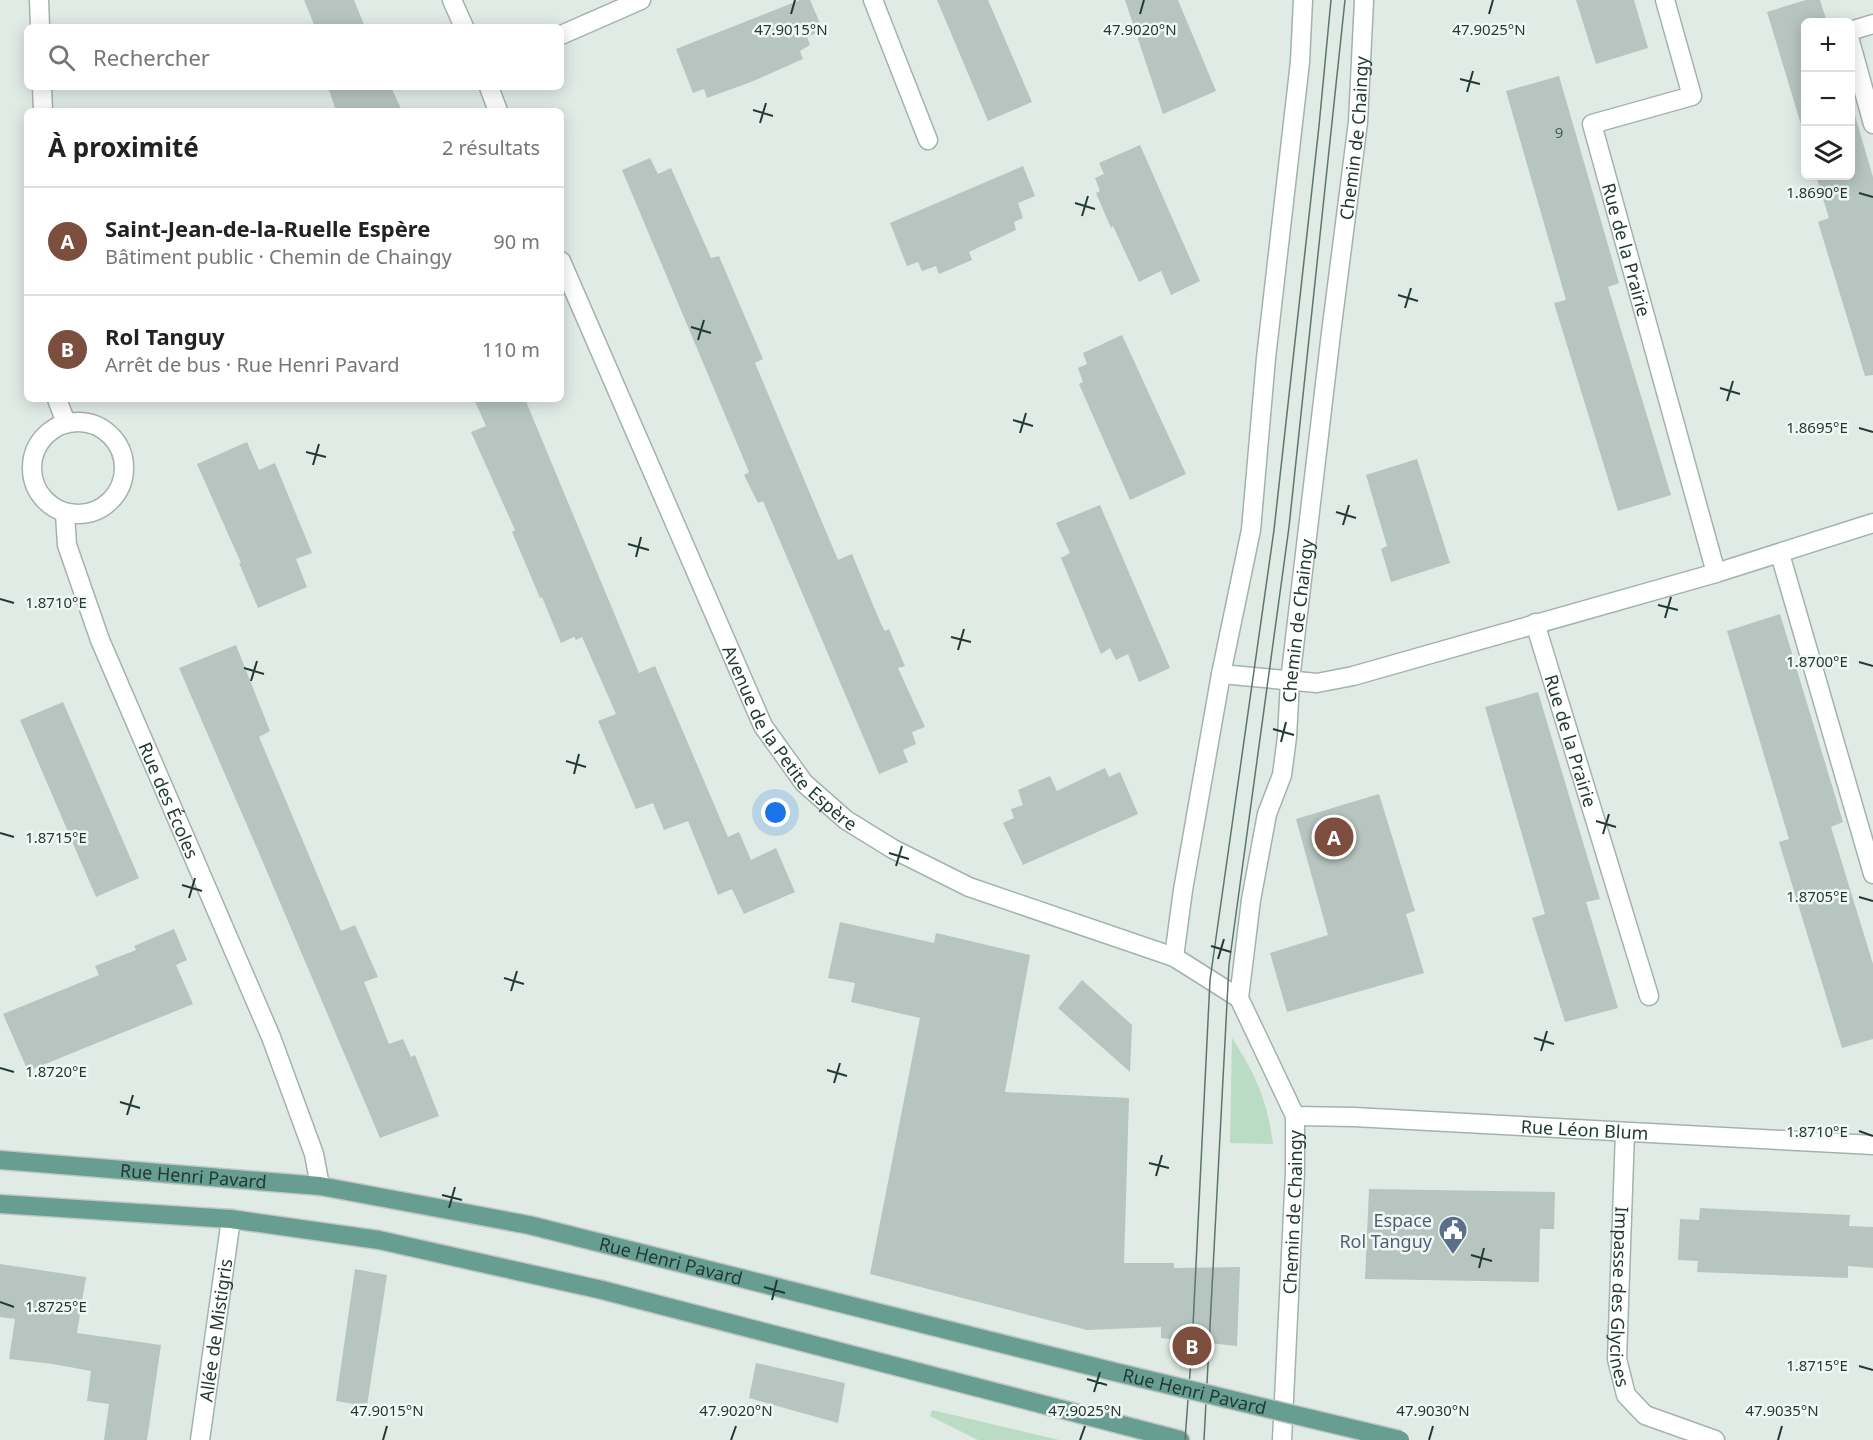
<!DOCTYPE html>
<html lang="fr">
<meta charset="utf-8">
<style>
:root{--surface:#fff;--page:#f6f6f6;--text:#222;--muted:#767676;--line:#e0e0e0;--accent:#7c4e3d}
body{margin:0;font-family:"Noto Sans",sans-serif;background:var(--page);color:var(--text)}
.controls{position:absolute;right:18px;top:18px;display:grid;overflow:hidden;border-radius:9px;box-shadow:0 3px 15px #0003}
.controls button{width:54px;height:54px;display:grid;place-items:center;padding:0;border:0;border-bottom:2px solid var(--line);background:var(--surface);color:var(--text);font:30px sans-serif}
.you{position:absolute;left:776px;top:813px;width:21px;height:21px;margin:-15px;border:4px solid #fff;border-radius:50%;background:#1a73e8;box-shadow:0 0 0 9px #1a73e833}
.badge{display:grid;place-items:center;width:39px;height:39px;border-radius:50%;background:var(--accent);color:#fff;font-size:20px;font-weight:700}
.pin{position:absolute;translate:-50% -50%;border:3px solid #fff;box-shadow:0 2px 6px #0006}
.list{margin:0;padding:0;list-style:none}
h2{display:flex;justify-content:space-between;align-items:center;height:78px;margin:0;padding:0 24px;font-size:26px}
h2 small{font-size:20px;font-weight:400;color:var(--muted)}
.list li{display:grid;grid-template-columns:39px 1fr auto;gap:18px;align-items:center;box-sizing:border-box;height:108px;padding:0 24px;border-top:2px solid var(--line)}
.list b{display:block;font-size:22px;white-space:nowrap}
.list p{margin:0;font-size:20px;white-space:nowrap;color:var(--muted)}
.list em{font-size:20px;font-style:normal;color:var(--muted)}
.icon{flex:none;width:33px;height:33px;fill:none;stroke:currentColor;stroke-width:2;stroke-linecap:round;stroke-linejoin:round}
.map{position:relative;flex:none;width:1873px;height:1440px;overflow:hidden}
.search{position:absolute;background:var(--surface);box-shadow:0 3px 15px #0003;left:24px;top:24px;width:540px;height:66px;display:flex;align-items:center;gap:15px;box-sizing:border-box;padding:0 21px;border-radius:9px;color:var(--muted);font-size:22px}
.panel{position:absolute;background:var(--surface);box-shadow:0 3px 15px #0003;left:24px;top:108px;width:540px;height:294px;border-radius:9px}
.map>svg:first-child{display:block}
.green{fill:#badbc4}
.building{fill:#b6c5bf}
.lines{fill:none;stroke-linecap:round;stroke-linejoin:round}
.minor-casing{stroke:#a4b2ad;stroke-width:21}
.tertiary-casing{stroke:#a4b2ad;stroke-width:21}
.primary-casing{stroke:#c1c8c6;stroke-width:21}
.minor{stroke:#fff;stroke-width:18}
.tertiary{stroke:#fff;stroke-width:18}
.primary{stroke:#679e91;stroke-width:18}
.tram{stroke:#5c766f;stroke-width:1.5}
.primary-bridge-casing{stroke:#c1c8c6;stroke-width:21;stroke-linecap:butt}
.primary-bridge{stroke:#679e91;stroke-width:18}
.ticks{fill:none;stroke:#223a34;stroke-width:2}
.labels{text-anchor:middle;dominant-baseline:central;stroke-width:5;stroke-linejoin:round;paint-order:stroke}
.number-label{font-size:15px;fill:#475d57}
.street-label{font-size:18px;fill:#223a34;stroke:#f1f7f4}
.service-label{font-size:18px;fill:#4e5e75;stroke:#f1f7f4;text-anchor:end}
.ticks-label{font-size:15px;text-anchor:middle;fill:#223a34;stroke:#f1f7f4;stroke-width:5;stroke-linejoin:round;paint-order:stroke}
</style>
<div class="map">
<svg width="1873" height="1440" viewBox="0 0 1873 1440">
<rect width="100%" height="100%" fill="#e1ebe6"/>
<g class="green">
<path d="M 1232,1038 C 1256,1075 1267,1100 1273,1144 L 1230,1143 Z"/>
<polygon points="932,1410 1059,1440 978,1440 930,1416"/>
</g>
<g class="building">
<polygon points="304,0 354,0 365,27 315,27"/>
<polygon points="800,0 810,0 823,30 807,37 810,45 800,51 803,59 751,82 707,98 704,89 693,93 676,49"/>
<polygon points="937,0 988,0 1032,102 988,121"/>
<polygon points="1125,0 1178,0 1216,91 1163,114"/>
<polygon points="1576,0 1634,0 1648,48 1596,64"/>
<polygon points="1806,0 1820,0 1827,22 1806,22 1806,141 1767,12"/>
<polygon points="1559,76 1619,283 1608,287 1671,495 1618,511 1554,303 1566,300 1506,91"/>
<polygon points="328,87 391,87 402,111 336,111"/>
<polygon points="1851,102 1873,177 1873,375 1865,376 1818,222 1829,218 1816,176 1851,176"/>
<polygon points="1140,145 1200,281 1171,295 1161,271 1139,282 1113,226 1111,228 1096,193 1100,191 1095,178 1104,174 1099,163"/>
<polygon points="650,158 658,174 671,168 711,258 719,256 763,359 755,363 838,560 852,554 881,624 885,631 889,629 905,666 898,668 925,727 912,732 916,744 903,750 908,762 879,774 763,501 758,503 744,475 749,472 622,170"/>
<polygon points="1023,166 1035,196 1018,203 1023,218 1014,222 1016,230 969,252 972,260 939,274 936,266 922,271 918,262 907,266 890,223"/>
<polygon points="1122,335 1186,474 1130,500 1079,384 1083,382 1078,368 1087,364 1083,353"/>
<polygon points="474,399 525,399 639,673 655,666 728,837 739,832 751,860 776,848 795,892 744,914 732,889 718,895 688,821 664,830 653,803 636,809 598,721 616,714 582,637 576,640 574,637 561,643 542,597 540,598 512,532 515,530 471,432 486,426"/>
<polygon points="247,442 259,470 275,463 312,553 296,559 307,587 258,608 239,563 241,563 197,464"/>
<polygon points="1417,459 1450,563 1391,582 1381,549 1387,546 1366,475"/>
<polygon points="1100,505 1170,668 1139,682 1128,654 1116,660 1110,648 1101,654 1061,558 1070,553 1056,523"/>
<polygon points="1780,614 1843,822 1831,827 1873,964 1873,1039 1842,1048 1779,842 1789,839 1727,631"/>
<polygon points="236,645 270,731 259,737 341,931 355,925 378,977 364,982 389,1044 403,1039 411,1057 415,1055 439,1116 380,1138 262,860 179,668"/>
<polygon points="1538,692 1600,899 1586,902 1618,1008 1565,1022 1532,918 1545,914 1485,707"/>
<polygon points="63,702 139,878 96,897 20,720"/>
<polygon points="1105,768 1109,777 1120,772 1138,814 1023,865 1003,823 1014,818 1011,809 1023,805 1018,790 1050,776 1057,791"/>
<polygon points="1379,794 1415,911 1406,914 1424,973 1287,1012 1270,953 1328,935 1296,819"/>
<polygon points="840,922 934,943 936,933 1030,955 1005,1092 1129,1098 1124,1263 1174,1263 1174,1268 1240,1267 1237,1346 1161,1338 1161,1327 1087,1330 870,1274 920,1018 851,1002 855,983 828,978"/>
<polygon points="174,929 187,960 176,965 193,1004 28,1071 3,1014 99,975 95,966 136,950 134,946"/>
<polygon points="1082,980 1132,1025 1130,1072 1058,1008"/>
<polygon points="1369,1189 1555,1192 1554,1229 1540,1229 1539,1282 1365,1279"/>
<polygon points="1700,1208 1850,1215 1849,1226 1873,1227 1873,1268 1848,1266 1848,1278 1697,1272 1698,1261 1678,1260 1680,1219 1699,1220"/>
<polygon points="0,1264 86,1277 77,1333 161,1345 147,1440 104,1440 109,1404 87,1401 91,1371 53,1364 9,1359 15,1319 0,1317"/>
<polygon points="355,1269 387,1275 367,1406 336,1401"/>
<polygon points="756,1363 845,1383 838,1423 749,1398"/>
</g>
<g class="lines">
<g class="minor-casing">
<g id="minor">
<polyline points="39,0 40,27"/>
<polyline points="873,0 928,140"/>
<path id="s1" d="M 1665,0 L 1692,96 L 1592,124 L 1716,573"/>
<polyline points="1850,31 1873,24"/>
<polyline points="561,35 641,0"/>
<polyline points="1850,41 1873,124"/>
<polyline points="42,87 43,111"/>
<polyline points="57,399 66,423"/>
<circle cx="78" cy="468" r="46"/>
<path id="s2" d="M 65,514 L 67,545 L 100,640 L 271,1037 L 314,1154 L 320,1186"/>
<polyline points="1780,554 1873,874"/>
<path id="s3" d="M 1535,623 L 1649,996"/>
<polyline points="1221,674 1317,683 1353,676 1716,573 1873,523"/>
<path id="s4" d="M 1295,1116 L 1354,1117 L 1873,1145"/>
<path id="s5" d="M 1625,1132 L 1617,1359 L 1626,1395 L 1645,1415 L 1715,1440"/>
<path id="s6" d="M 200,1440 L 231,1219"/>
</g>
</g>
<g class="tertiary-casing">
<g id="tertiary">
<polyline points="452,0 464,27"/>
<polyline points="489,87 498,111"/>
<path id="s7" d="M 561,261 L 763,726 L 804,783 L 846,820 L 893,849 L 969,887 L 1174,957 L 1239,998"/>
<polyline points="1174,957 1183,890 1221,674 1251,530 1266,358 1300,62 1303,0"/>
<path id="s8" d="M 1282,1440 L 1295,1172 L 1295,1116 L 1239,998 L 1251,900 L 1267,814 L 1282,775 L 1287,737 L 1290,681 L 1331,333 L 1358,122 L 1364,0"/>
</g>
</g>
<g class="primary-casing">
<g id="primary">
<path id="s9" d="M 0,1160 L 320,1186 L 529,1225 L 1111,1371"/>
<polyline points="0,1204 231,1219 379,1240 602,1290 1180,1440"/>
</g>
</g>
<use href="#minor" class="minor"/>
<use href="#tertiary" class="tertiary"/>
<use href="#primary" class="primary"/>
<g class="tram">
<polyline points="1185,1440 1192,1346 1210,980 1274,530 1319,126 1331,0"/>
<polyline points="1204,1440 1229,965 1289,527 1345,0"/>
</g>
<g class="primary-bridge-casing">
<g id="primary-bridge">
<path id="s10" d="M 1111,1371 L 1400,1440"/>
</g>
</g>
<use href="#primary-bridge" class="primary-bridge"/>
</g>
<path class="ticks" d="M 791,14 L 795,0M 1140,14 L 1144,0M 1489,14 L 1493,0M 1460,79 L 1480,84M 1467,92 L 1473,71M 753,110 L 773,116M 760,123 L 766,103M 1859,193 L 1873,197M 1075,203 L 1095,209M 1082,216 L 1088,196M 1398,295 L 1418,301M 1405,308 L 1411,288M 691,327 L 711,333M 698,340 L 704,320M 1720,388 L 1740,394M 1727,401 L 1733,381M 1013,420 L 1033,426M 1859,428 L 1873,432M 1020,433 L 1026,413M 306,452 L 326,457M 313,465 L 319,444M 1336,512 L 1356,518M 1343,525 L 1349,505M 628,544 L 649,550M 636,557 L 641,537M 0,599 L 14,603M 1658,605 L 1678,610M 1665,618 L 1671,597M 951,637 L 971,642M 958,650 L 964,629M 1859,662 L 1873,666M 244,668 L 264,674M 251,681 L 257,661M 1273,729 L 1294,735M 1281,742 L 1286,722M 566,761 L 586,767M 574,774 L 579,754M 1596,821 L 1616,827M 0,833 L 14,837M 1603,834 L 1609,814M 889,853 L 909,859M 896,866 L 902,846M 182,885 L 202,891M 1859,897 L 1873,901M 189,898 L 195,878M 1211,946 L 1231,952M 1218,959 L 1224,939M 504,978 L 524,984M 511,991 L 517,971M 1534,1038 L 1554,1044M 1541,1051 L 1547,1031M 0,1068 L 14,1072M 827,1070 L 847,1076M 834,1083 L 840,1063M 120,1102 L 140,1108M 127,1115 L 133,1095M 1859,1131 L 1873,1136M 1149,1163 L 1169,1168M 1156,1176 L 1162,1155M 442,1195 L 462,1200M 449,1208 L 455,1187M 1471,1255 L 1492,1261M 1479,1268 L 1484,1248M 764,1287 L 785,1293M 772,1300 L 777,1280M 0,1302 L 14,1307M 1859,1366 L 1873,1370M 1087,1379 L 1107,1385M 1094,1392 L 1100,1372M 383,1440 L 387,1426M 731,1440 L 736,1426M 1080,1440 L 1085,1426M 1429,1440 L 1433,1426M 1778,1440 L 1782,1426"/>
<defs>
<g id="civic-pin" transform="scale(1.5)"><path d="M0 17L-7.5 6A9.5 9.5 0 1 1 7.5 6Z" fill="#5c6f8a" stroke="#f1f7f4"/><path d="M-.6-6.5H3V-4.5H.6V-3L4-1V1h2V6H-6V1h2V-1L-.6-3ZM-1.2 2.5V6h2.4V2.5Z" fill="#fff"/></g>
</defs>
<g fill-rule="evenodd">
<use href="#civic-pin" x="1453" y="1230"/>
</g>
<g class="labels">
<g class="number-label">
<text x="1559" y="132">9</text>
</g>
<g class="street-label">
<text stroke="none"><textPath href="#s8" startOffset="1324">Chemin de Chaingy</textPath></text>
<text stroke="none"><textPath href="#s1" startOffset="334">Rue de la Prairie</textPath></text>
<text stroke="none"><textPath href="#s8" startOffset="838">Chemin de Chaingy</textPath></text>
<text stroke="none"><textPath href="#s7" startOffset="532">Avenue de la Petite Espère</textPath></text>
<text stroke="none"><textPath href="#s3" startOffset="123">Rue de la Prairie</textPath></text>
<text stroke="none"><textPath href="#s2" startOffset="306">Rue des Écoles</textPath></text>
<text stroke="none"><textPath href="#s4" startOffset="290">Rue Léon Blum</textPath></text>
<text stroke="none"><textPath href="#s9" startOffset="194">Rue Henri Pavard</textPath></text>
<text stroke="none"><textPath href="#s8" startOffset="228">Chemin de Chaingy</textPath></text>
<text stroke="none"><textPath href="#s9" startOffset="680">Rue Henri Pavard</textPath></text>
<text stroke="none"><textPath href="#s5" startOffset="165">Impasse des Glycines</textPath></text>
<text stroke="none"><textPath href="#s6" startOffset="111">Allée de Mistigris</textPath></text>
<text stroke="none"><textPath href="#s10" startOffset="86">Rue Henri Pavard</textPath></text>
</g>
<g class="service-label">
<text x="1432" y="1220">Espace<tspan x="1432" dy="21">Rol Tanguy</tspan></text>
</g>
</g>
<g class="ticks-label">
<text x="791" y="35">47.9015°N</text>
<text x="1140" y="35">47.9020°N</text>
<text x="1489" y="35">47.9025°N</text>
<text x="1817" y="198">1.8690°E</text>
<text x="1817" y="433">1.8695°E</text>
<text x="56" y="608">1.8710°E</text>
<text x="1817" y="667">1.8700°E</text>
<text x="56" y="843">1.8715°E</text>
<text x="1817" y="902">1.8705°E</text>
<text x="56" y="1077">1.8720°E</text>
<text x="1817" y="1137">1.8710°E</text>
<text x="56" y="1312">1.8725°E</text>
<text x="1817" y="1371">1.8715°E</text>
<text x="387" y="1416">47.9015°N</text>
<text x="736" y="1416">47.9020°N</text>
<text x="1085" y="1416">47.9025°N</text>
<text x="1433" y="1416">47.9030°N</text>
<text x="1782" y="1416">47.9035°N</text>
</g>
</svg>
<div class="controls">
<button>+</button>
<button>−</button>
<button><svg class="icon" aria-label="layers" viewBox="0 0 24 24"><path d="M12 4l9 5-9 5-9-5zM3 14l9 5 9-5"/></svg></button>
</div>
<div class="you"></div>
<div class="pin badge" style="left:1334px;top:837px">A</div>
<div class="pin badge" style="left:1192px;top:1346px">B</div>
<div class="search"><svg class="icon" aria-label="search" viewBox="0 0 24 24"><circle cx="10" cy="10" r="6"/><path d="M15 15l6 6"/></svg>Rechercher</div>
<section class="panel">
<h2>À proximité<small>2 résultats</small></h2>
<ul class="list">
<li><span class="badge">A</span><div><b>Saint-Jean-de-la-Ruelle Espère</b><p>Bâtiment public · Chemin de Chaingy</p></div><em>90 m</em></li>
<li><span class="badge">B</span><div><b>Rol Tanguy</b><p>Arrêt de bus · Rue Henri Pavard</p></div><em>110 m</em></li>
</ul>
</section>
</div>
